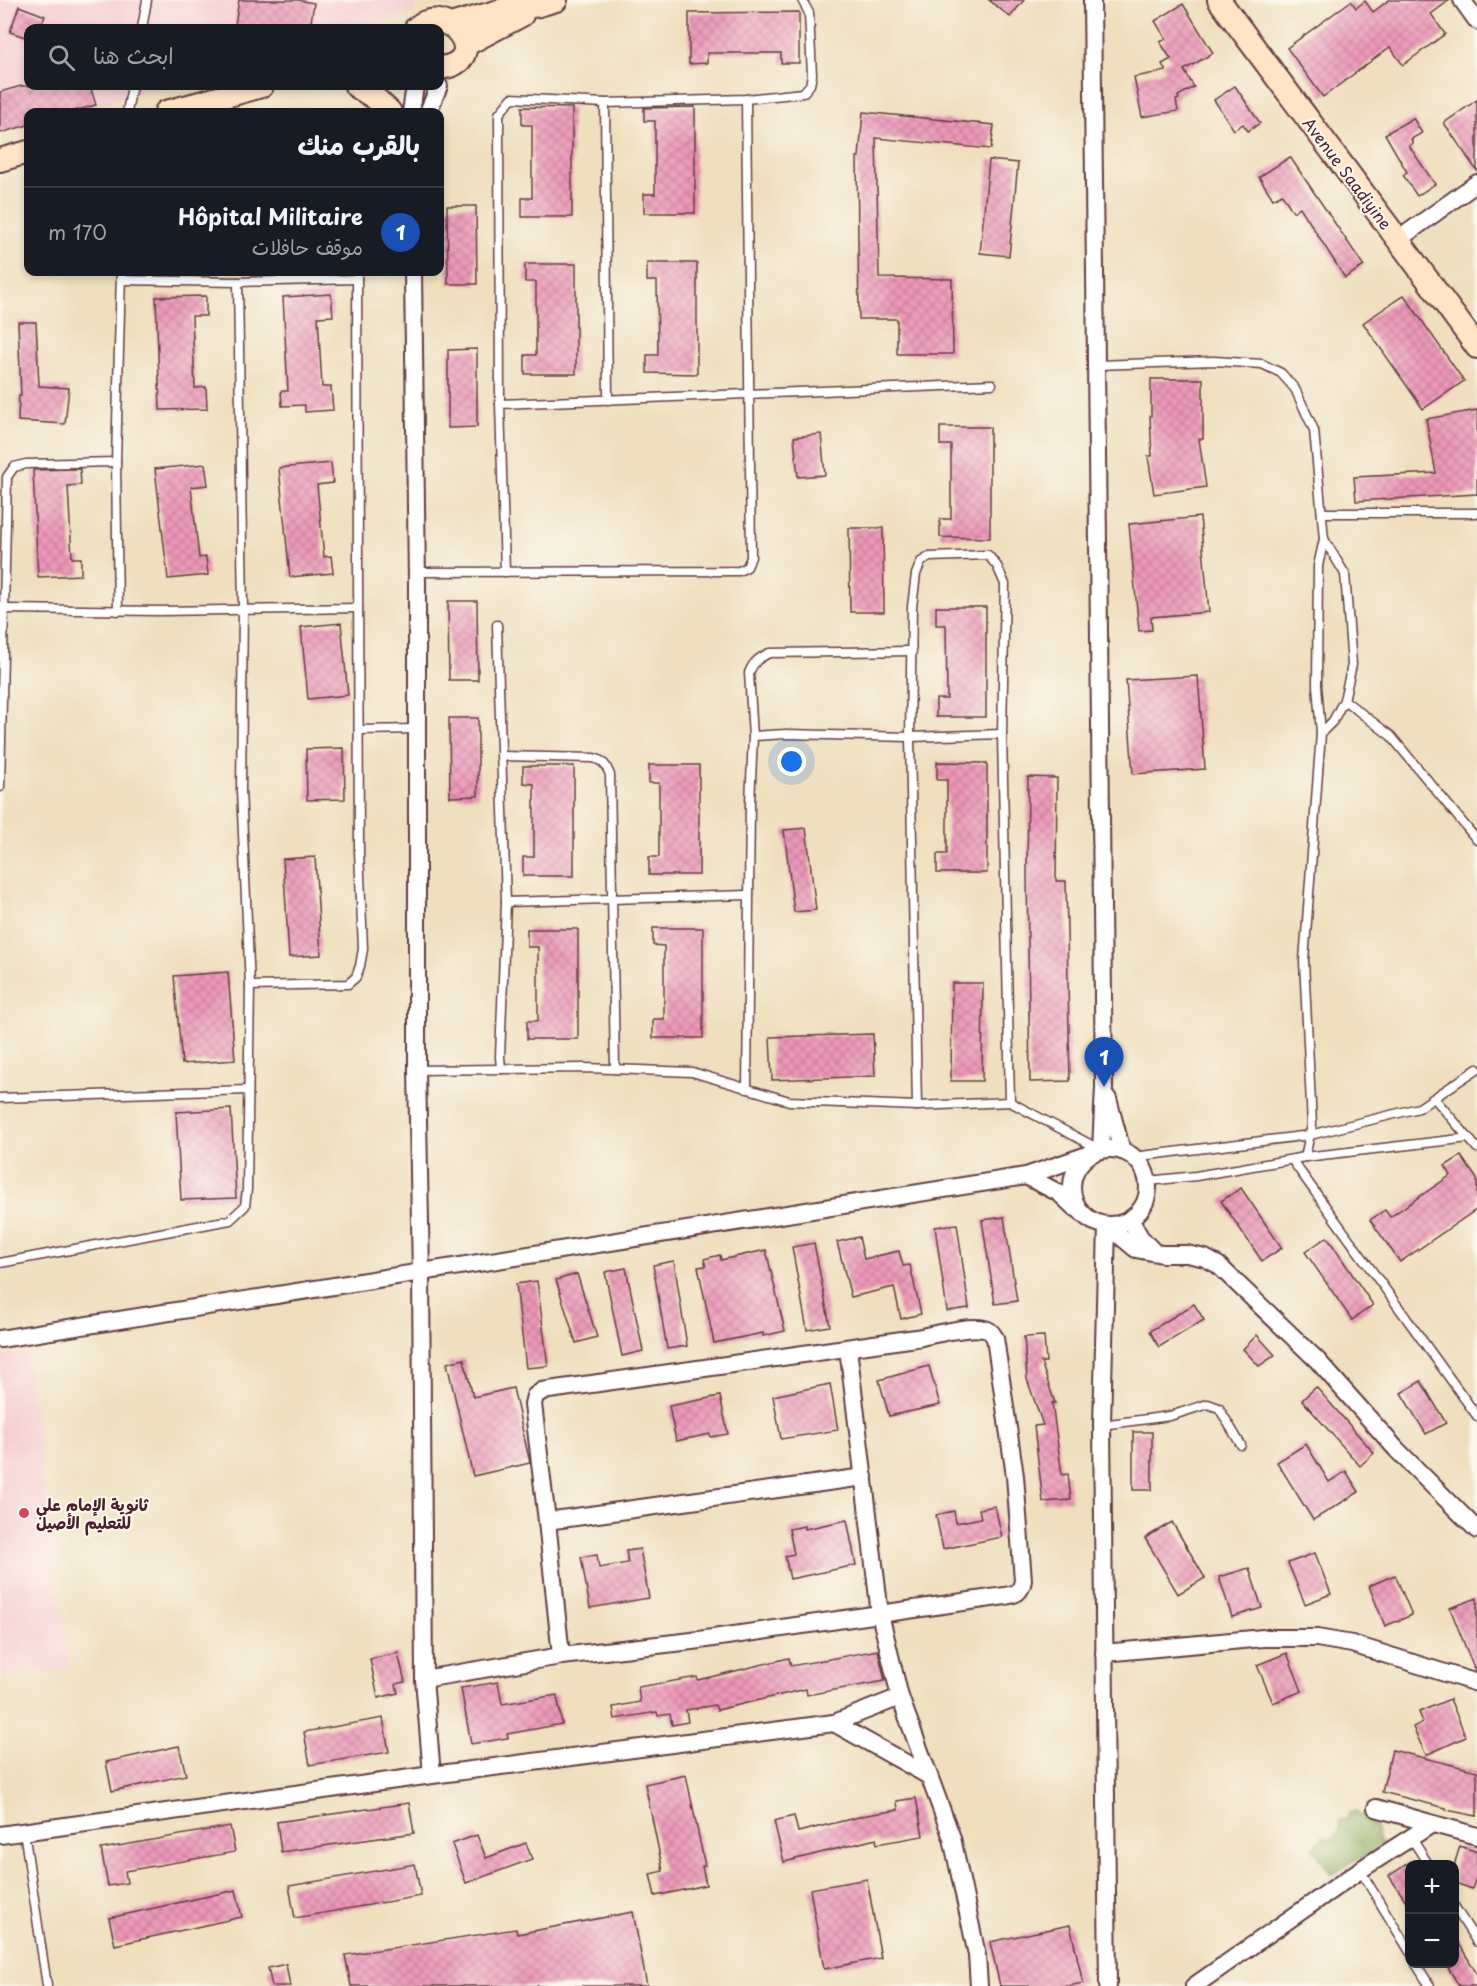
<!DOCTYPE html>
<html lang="ar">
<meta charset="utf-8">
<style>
:root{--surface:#171b24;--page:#242831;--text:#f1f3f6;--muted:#9ea1a6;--line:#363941;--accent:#d1495b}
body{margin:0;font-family:"Playpen Sans","Playpen Sans Arabic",sans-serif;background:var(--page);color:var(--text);direction:rtl}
.controls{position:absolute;right:18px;bottom:18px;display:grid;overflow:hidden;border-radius:12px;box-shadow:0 3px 9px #0003}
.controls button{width:54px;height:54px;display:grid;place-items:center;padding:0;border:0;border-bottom:2px solid var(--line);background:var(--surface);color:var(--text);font:30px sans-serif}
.you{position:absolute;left:792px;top:762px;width:21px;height:21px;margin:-15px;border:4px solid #fff;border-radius:50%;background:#1a73e8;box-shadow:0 0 0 9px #1a73e833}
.badge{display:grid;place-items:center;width:39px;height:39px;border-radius:50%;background:var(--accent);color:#fff;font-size:20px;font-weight:700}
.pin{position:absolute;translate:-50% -50px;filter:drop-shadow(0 2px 3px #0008)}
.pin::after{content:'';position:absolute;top:32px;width:21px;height:18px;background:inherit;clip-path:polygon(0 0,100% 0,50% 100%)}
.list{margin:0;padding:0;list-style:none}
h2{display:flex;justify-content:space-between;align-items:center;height:78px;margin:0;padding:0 24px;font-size:26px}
h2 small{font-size:20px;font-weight:400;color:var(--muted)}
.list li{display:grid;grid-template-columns:39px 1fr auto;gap:18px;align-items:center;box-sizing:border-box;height:90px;padding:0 24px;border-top:2px solid var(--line)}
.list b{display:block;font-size:22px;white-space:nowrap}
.list p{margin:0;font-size:20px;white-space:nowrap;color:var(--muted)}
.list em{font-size:20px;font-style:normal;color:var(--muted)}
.icon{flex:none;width:33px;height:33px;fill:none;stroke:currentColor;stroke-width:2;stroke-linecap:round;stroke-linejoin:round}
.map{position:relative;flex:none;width:1477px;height:1986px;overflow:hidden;direction:ltr}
.search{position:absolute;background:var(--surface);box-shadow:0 3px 9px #0003;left:24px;top:24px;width:420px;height:66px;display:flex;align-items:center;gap:15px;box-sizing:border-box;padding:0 21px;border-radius:12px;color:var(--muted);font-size:22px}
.panel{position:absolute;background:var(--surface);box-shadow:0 3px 9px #0003;left:24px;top:108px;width:420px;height:168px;border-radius:12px;direction:rtl}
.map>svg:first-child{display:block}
.built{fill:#f7cfd2}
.forest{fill:url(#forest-crowns);stroke:#6b6444;stroke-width:1.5}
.building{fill:url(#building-cross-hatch)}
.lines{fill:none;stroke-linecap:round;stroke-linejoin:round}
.service-casing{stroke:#633c41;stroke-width:11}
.minor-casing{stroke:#633c41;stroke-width:20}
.secondary-casing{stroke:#633c41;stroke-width:26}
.service{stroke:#fff;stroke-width:8}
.minor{stroke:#fff;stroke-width:16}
.secondary{stroke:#ffe4c6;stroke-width:22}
.poi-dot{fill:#d1495b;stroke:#fbf7ec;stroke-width:2}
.labels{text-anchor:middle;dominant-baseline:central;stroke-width:4.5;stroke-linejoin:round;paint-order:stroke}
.street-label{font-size:16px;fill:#4a1f2b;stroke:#fbf7ec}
.poi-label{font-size:16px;font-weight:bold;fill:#4a1f2b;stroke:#fbf7ec;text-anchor:start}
</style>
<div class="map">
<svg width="1477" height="1986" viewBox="0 0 1477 1986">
<defs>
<pattern id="forest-crowns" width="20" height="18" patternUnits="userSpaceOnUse" patternTransform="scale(1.5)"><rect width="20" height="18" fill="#8caa5c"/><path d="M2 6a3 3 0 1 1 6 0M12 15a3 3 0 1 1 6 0" fill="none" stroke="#748a4c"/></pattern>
<pattern id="building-cross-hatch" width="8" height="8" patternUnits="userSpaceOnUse" patternTransform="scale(1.5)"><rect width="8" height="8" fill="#ed99b9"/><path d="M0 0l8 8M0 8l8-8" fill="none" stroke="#c27c97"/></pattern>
</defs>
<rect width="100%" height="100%" fill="#fbf7ec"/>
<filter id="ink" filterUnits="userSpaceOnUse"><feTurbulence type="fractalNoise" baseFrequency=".0167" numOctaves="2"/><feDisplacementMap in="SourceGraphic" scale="12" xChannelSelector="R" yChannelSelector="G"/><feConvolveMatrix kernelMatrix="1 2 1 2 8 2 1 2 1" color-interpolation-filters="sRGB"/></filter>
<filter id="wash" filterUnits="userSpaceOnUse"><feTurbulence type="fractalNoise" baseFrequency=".008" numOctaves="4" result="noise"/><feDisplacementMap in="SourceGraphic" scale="24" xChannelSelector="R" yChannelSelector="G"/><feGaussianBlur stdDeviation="1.35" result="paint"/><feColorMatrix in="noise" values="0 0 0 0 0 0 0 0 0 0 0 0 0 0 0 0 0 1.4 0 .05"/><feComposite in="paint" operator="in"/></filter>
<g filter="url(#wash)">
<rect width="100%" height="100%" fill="#efdfbe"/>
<g class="built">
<polygon points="0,0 418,0 413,13 359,28 28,28 28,86 164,86 71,112 28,112 28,125 0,133"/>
<polygon points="26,1353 70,1668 0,1677 0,1357"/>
</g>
<polygon class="forest" points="1357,1811 1358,1814 1371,1813 1374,1819 1370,1823 1377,1829 1378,1840 1382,1842 1372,1857 1356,1859 1332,1875 1313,1848 1324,1836 1331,1838 1338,1832 1340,1820 1347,1819 1349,1813"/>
<g id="blocks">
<g class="building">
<polygon points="239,0 298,0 314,3 310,28 256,28 235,25"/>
<polygon points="989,0 1024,0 1010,17"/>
<polygon points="1389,0 1450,0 1431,14 1445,34 1403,65 1390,47 1323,97 1287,48 1351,1 1356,8 1365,1 1373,12"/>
<polygon points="1183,4 1213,53 1184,70 1194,87 1178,96 1179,99 1176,100 1178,111 1142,117 1134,77 1166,71 1162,64 1171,59 1160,42 1166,39 1155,21"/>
<polygon points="19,6 45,16 40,28 28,28 28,38 10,32"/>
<polygon points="799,12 799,63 781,63 781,53 707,53 707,63 689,64 689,13"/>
<polygon points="21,86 90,86 96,105 71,112 28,112 28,125 0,133 0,92"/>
<polygon points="1235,86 1260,123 1248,131 1243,124 1234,130 1214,100"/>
<polygon points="1477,100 1477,171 1444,123"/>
<polygon points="522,107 572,108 572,217 522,217 522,198 532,198 532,125 522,125"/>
<polygon points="695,107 695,213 644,213 644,194 655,194 655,121 644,121 644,108"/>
<polygon points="863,112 994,125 991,149 876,138 879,278 952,279 953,354 897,354 897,319 859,319 857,157 859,157"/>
<polygon points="1413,118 1422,133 1411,139 1413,143 1409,146 1435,184 1417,196 1403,175 1407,172 1385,134"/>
<polygon points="1290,157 1364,266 1345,278 1300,207 1293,212 1282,194 1273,199 1259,177"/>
<polygon points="989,160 1018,163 1009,256 980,253"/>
<polygon points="447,206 476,206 477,284 448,284"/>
<polygon points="647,263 697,263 697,374 647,373 647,355 658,355 657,281 647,281"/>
<polygon points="525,264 576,264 576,374 525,374 525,355 536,355 536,282 525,282"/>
<polygon points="331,294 333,316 318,317 322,387 331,387 333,410 305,412 305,405 282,406 281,391 288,391 283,297"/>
<polygon points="1404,295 1464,381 1423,409 1363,323"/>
<polygon points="206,296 206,316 192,316 195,388 206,387 207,409 160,410 156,297"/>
<polygon points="18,322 36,322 39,386 69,388 65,424 18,421 19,396 21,396"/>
<polygon points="477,349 477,427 448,428 448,350"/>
<polygon points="1151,379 1203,379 1203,439 1199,439 1206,487 1154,494 1148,456 1152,456 1150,416 1151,416"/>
<polygon points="1477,410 1477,494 1356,501 1354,477 1436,473 1426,419"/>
<polygon points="940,427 990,427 990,538 940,537 940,519 951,519 951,445 940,445"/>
<polygon points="821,434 825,475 798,477 794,437"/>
<polygon points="331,463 333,483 317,485 324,557 331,556 333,573 290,577 279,468"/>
<polygon points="205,464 208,485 191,487 199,558 206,557 208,575 168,579 155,469"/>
<polygon points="80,469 81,485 68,486 72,558 81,558 81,575 38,577 33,470"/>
<polygon points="1200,517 1209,612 1151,617 1152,630 1139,631 1129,524"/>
<polygon points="849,528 883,528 884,612 850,612"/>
<polygon points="448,601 477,601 478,680 449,680"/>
<polygon points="936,607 986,607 986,717 936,717 936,699 947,699 946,625 936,625"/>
<polygon points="341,623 348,695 308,699 301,627"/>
<polygon points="1198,676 1205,769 1133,774 1126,680"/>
<polygon points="449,718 478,718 478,796 450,797"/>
<polygon points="344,748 345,799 307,800 306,749"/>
<polygon points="937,762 987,763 987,873 937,873 937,854 947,854 947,780 937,780"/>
<polygon points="649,765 699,765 699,875 649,875 649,857 659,857 659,783 649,783"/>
<polygon points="523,766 574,766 574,876 523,876 523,857 534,857 534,784 523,783"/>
<polygon points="1028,777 1057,778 1056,881 1066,881 1070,1081 1030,1082 1027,876"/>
<polygon points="806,828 816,910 794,912 784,830"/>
<polygon points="315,857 321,955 289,957 283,859"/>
<polygon points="653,928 703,928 703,1038 653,1038 653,1019 664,1019 664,946 653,945"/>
<polygon points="527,929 578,929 578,1039 527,1039 527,1021 538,1021 538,947 527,947"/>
<polygon points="228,972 235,1060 182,1064 174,976"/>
<polygon points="952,983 983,983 982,1081 951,1081"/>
<polygon points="873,1034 875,1076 772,1080 770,1037"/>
<polygon points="231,1109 236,1198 181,1200 176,1112"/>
<polygon points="1461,1156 1477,1179 1477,1209 1400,1262 1370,1220 1385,1210 1390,1217 1451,1175 1445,1166"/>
<polygon points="1241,1188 1282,1248 1262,1261 1221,1201"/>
<polygon points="1004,1217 1017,1301 995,1304 982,1220"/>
<polygon points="957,1224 969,1308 947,1311 935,1227"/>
<polygon points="859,1237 864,1259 899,1251 903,1266 910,1265 921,1314 901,1319 894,1287 851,1297 837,1242"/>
<polygon points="1327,1237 1373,1305 1352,1320 1305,1252"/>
<polygon points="814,1243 830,1326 807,1330 792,1247"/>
<polygon points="766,1250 785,1331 763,1336 763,1333 714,1343 698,1267 706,1266 704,1259 720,1255 721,1260"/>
<polygon points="674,1261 687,1346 667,1349 653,1265"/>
<polygon points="626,1268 643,1351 622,1356 605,1272"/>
<polygon points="577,1274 597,1337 576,1343 556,1280"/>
<polygon points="537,1281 548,1366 526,1368 516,1284"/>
<polygon points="1194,1304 1204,1320 1159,1347 1150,1331"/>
<polygon points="1257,1335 1275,1355 1259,1366 1243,1349"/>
<polygon points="1044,1336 1046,1362 1041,1362 1055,1403 1052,1403 1062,1475 1068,1474 1071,1500 1043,1502 1034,1426 1043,1425 1027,1379 1024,1337"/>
<polygon points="464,1359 473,1397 513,1388 530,1463 473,1476 447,1363"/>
<polygon points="929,1366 940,1405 889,1416 879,1380"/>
<polygon points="1421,1381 1446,1423 1426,1434 1401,1393"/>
<polygon points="830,1384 838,1430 781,1439 773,1396"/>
<polygon points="1316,1387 1374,1453 1360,1466 1302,1400"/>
<polygon points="720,1396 728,1434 711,1437 710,1434 676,1441 669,1406"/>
<rect x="1133" y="1432" width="19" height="58"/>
<polygon points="1306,1444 1329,1482 1346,1471 1359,1492 1313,1520 1277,1462"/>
<polygon points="995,1506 1002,1537 943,1549 936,1515 954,1511 956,1523 981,1518 979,1509"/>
<polygon points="847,1520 856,1565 790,1579 785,1556 794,1554 789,1529 805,1526 805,1529"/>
<polygon points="1172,1522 1205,1578 1178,1594 1145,1538"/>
<polygon points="640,1549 649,1598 590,1608 581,1557 597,1555 599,1568 628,1563 626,1551"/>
<polygon points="1315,1553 1331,1594 1305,1604 1288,1563"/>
<polygon points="1249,1568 1262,1608 1232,1617 1219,1577"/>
<polygon points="1395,1575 1412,1615 1385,1626 1369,1586"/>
<polygon points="1477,1598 1477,1672 1475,1671 1450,1608"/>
<polygon points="878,1650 885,1681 807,1695 806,1689 717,1710 715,1705 686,1710 688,1722 672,1725 670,1714 658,1716 657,1712 615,1719 613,1707 640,1702 638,1687 697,1677 698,1680 789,1658 791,1666"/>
<polygon points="398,1653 405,1682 396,1684 398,1693 378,1698 370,1659"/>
<polygon points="1287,1653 1302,1691 1273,1703 1257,1665"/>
<polygon points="498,1682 502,1704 557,1695 562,1724 507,1734 508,1738 471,1744 461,1688"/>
<polygon points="1450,1699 1466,1737 1426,1755 1413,1727 1423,1722 1419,1712"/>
<polygon points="383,1718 389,1752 310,1765 304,1732"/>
<polygon points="179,1746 186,1775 112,1791 106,1762"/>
<polygon points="1392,1750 1477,1771 1477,1816 1446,1810 1446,1808 1382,1792"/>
<polygon points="686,1775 705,1866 702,1866 706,1885 655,1896 650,1874 663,1871 645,1784"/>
<polygon points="916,1798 923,1836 877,1844 876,1839 784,1862 774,1821 794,1816 798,1832 867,1815 898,1810 897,1801"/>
<polygon points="409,1803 414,1833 281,1852 277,1822"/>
<polygon points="230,1826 235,1852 125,1871 127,1883 108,1886 101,1849"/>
<polygon points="477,1835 486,1858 526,1843 532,1859 466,1883 452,1844"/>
<polygon points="1460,1846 1477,1852 1477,1875 1472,1889 1455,1883 1455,1862"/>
<polygon points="1410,1862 1410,1907 1389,1876"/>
<polygon points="415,1864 421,1896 295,1918 289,1886"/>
<polygon points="867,1879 881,1958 824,1969 810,1889"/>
<polygon points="236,1890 242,1917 115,1945 109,1918"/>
<polygon points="633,1912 647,1986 351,1986 345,1955 516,1929 517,1934"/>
<polygon points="1070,1925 1083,1983 1069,1986 1000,1986 990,1942"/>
<polygon points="1455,1937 1477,1974 1477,1986 1459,1986 1446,1964 1455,1964"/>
<polygon points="286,1964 290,1986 272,1986 268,1968"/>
</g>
</g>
</g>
<g filter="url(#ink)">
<use href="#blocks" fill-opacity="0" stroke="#633c41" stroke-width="1.5"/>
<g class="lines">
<g class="service-casing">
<g id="service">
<polyline points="142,28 147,0"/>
<polyline points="605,103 608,400"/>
<polyline points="127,112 132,86"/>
<polyline points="121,280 238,282 243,610 241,790 250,986 348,984 356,977 360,966 363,949 359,851 357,272"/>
<polyline points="238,282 357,279"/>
<polyline points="1097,365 1214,361 1262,364 1281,373 1295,389 1314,430 1324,539 1318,566 1317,686 1321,733 1304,961 1312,1125 1305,1157"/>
<polyline points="500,404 499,114 512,98 605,103 746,99 803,93 810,85 812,75 809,13 802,0"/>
<polyline points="1322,513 1477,513"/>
<polyline points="416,572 739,571 747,567 751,557 746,99"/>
<polyline points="505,572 500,404 992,384"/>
<polyline points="5,609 158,611 358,608"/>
<polyline points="118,611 116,462 121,272"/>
<polyline points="497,625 506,902"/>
<polyline points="1344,700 1391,736 1477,840"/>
<polyline points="359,730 417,729"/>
<polyline points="1321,733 1333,721 1344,700 1352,665 1345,574 1324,539"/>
<path d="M 753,736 L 749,673 C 753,662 759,658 769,653 L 912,651"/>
<path d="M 501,756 L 593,758 C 603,760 606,765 610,775 L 615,1069"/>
<polyline points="0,787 7,477 14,467 26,464 116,462"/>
<polyline points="749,895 506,902 500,1057 501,1069 585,1068 692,1072 789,1101 917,1106 1010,1102 1101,1150"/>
<polyline points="417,1070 501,1069"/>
<polyline points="747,1089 750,803 753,736 786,734 910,737 1002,734 1010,1102"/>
<polyline points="0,1098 248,1090"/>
<polyline points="1435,1099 1477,1148"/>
<polyline points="917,1106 910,737 912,607 916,574 921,562 929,557 988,555 997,566 1005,584 1002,734"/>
<polyline points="1133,1157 1310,1135 1419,1108 1477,1069"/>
<polyline points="1292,1160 1477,1416"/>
<polyline points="1148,1181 1196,1176 1305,1157 1469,1138"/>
<polyline points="0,1263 230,1220 245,1206 247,1189 250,986"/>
<polyline points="1102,1425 1170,1416 1208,1404 1219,1408 1241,1445"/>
<polyline points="24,1831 47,1986"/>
<polyline points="1411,1837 1428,1864"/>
<polyline points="1360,1870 1410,1952"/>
<polyline points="1454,1906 1477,1942"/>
<polyline points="1416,1964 1430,1986"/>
</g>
</g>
<g class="minor-casing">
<g id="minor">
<polyline points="1092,0 1104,1087 1101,1150"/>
<polyline points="1462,0 1477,21"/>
<polyline points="411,112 415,86"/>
<polyline points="428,112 439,86"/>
<polyline points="1399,239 1477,183"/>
<polyline points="413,272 417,582 417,1070 421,1273 424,1679 432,1775"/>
<polyline points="1108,1099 1122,1151"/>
<circle cx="1110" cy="1187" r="38"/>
<polyline points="1026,1176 1059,1193 1075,1208"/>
<polyline points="1133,1218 1131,1221 1140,1237 1154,1252"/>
<polyline points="1107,1225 1102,1425 1108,1986"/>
<polyline points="1107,1225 1136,1249 1162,1254 1187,1254 1205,1258 1218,1265 1317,1360 1397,1450 1477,1530"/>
<polyline points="0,1339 1026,1176 1090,1154"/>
<polyline points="848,1348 880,1614 900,1697 952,1838 977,1955 979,1986"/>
<polyline points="547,1521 864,1477"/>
<polyline points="1104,1653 1263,1638 1317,1638 1352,1644 1477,1683"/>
<path d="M 424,1679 L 561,1656 L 692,1641 L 1005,1596 C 1017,1594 1021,1592 1023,1580 L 1015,1476 L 995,1338 C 992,1333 990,1330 984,1329 C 968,1325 933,1335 916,1338 L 542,1391 L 535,1396 L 533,1404 L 547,1521 L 561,1656"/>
<polyline points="834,1723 929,1776"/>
<polyline points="1376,1808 1477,1836"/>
<polyline points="0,1835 432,1775 834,1723 900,1697"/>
<polyline points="1194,1986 1360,1870 1432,1824"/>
</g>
</g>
<g class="secondary-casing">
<g id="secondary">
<path d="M 1219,0 C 1305,116 1392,230 1477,347"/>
<polyline points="457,23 503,10 539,5 556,0"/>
<path d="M 416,28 C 448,0 494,61 440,68"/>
<polyline points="465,45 522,15"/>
<polyline points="356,86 375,98 390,112"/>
<polyline points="166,112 262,86"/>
<polyline points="0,160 28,152"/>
</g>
</g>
<use href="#service" class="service"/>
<use href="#minor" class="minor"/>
<use href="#secondary" class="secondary"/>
</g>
</g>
<circle class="poi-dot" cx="24" cy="1513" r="6"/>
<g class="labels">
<g class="street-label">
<text transform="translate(1348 173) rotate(53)">Avenue Saadiyine</text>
</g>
<g class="poi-label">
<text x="36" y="1504">ثانوية الإمام علي<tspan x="36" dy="18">للتعليم الأصيل</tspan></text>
</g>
</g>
</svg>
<div class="controls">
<button>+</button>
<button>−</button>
</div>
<div class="you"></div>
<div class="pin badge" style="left:1104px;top:1087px;background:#1a4fb4">1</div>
<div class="search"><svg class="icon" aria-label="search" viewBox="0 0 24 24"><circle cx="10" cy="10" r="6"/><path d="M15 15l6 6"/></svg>ابحث هنا</div>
<section class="panel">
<h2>بالقرب منك<small></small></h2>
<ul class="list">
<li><span class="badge" style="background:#1a4fb4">1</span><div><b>Hôpital Militaire</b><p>موقف حافلات</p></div><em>170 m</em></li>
</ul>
</section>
</div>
